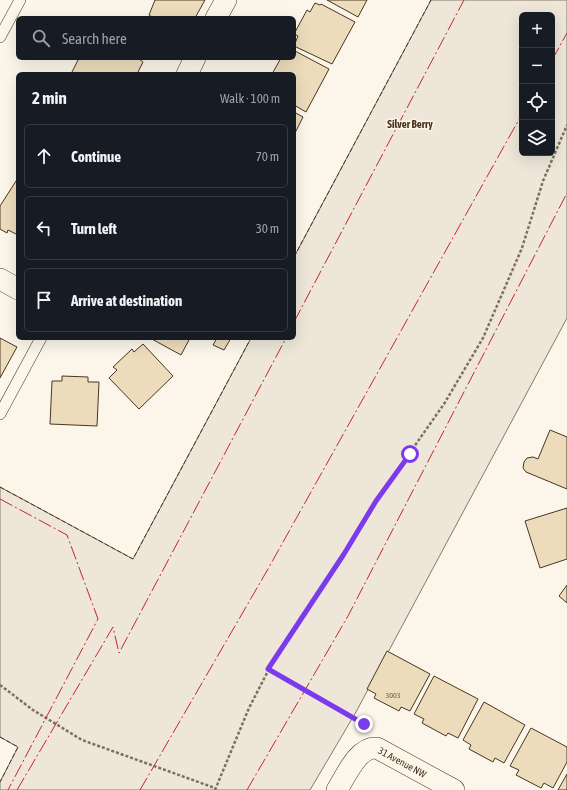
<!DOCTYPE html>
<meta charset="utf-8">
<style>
:root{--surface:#171b24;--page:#20242c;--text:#f1f3f6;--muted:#9ea1a6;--line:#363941}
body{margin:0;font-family:"Asap Condensed",sans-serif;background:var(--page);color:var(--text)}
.controls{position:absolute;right:12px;top:12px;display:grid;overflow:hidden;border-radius:6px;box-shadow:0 4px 16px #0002}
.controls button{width:36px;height:36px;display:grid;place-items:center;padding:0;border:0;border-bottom:1px solid var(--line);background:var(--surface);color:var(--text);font:20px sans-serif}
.stop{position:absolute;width:12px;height:12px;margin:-9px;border:3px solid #7c3aed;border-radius:50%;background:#fff}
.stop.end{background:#7c3aed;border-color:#fff;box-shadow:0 1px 4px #0008}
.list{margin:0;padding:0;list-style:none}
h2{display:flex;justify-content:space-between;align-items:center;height:52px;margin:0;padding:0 16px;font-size:17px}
h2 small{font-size:13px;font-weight:400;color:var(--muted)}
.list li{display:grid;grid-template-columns:26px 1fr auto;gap:12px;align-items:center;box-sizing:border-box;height:64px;margin:0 8px 8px;padding:0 8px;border:1px solid var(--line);border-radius:6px}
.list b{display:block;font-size:15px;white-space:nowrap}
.list em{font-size:13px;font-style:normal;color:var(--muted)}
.icon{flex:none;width:22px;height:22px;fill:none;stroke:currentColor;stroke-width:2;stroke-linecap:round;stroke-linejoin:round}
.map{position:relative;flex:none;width:567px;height:790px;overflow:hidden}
.search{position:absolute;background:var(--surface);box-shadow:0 4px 16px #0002;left:16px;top:16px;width:280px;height:44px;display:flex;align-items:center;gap:10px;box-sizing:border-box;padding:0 14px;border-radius:6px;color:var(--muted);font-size:15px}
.panel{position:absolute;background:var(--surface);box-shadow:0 4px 16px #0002;left:16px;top:72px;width:280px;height:268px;border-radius:6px}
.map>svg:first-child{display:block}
.green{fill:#ede6d9;stroke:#887966;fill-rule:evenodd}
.building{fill:#ecdcbc;stroke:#4a3520}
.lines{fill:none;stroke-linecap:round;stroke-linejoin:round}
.service-casing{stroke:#4a3520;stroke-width:12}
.minor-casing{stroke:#4a3520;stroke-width:22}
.path{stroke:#7f6f5c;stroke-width:2.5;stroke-dasharray:3 2;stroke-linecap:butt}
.service{stroke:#fbf6e9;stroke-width:11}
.minor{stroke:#fbf6e9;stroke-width:21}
.fence{stroke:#4a3520;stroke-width:1;stroke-dasharray:5 2;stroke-linecap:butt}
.power{stroke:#c62828;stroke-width:1;stroke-dasharray:14 3 2 3;stroke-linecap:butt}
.route{stroke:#7c3aed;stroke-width:5}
.labels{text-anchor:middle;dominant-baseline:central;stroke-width:3;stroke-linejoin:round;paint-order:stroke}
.number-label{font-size:8px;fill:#725f47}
.street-label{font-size:10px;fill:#4a3520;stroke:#fbf6e9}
.neighbourhood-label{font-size:11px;font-weight:bold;fill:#4a3520;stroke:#fbf6e9}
</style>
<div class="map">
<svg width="567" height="790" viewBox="0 0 567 790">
<rect width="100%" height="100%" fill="#fbf6e9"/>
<path class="green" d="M 431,0 L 567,0 L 567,318 L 356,712 L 310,790 L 0,790 L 0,782 L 18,747 L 0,737 L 0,487 L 133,559 L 251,338 L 294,338 L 294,257 ZM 522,15 L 552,15 L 552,153 L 522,153 Z"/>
<g class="building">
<polygon points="155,0 205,0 195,18 154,18 149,15"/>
<polygon points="327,0 367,0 358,17"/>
<polygon points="315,3 320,5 321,4 355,22 332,64 294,46 298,36 294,34 307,10 310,12"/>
<polygon points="295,51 329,69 306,112 294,105 294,74 272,74 281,58 284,60 285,58 294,58"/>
<polygon points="79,58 138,58 143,62 137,74 71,74"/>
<polygon points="294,112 303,117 294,135"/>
<polygon points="18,178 18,235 8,230 7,233 0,229 0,206"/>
<polygon points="0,338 17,347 0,378"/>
<polygon points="150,338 190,338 181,355"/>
<polygon points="217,338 231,338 224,350 213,345"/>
<polygon points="143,344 173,376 139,409 109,378 117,370 113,367 132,349 134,352"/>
<polygon points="62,376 88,377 88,382 99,382 97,426 50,424 52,381 62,381"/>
<polygon points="550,430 567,437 567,489 526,472 523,468 524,462 527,458 533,457 538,459"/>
<polygon points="567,508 567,559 540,568 525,521"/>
<polygon points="567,585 567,603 559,596"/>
<polygon points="387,651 430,674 410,711 401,707 399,711 374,698 376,694 367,689"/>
<polygon points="434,676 478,699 458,738 448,733 446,736 422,723 424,719 414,714"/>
<polygon points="484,702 525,725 504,763 495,758 493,762 469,749 471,745 463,740"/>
<polygon points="531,728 567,747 567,762 553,788 544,783 541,788 516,775 519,770 510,766"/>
<polygon points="567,774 567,790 558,790"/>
</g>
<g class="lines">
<g class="service-casing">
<g id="service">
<polyline points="0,37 20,0"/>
<polyline points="0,414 41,338"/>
</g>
</g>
<g class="minor-casing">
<g id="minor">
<polyline points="216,18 226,0"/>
<polyline points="187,74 195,58"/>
<polyline points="0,279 18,289"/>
<path id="s1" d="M 337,790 C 346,776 358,746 377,748 L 454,790"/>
</g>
</g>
<g class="path">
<polyline points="269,669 364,724 366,727"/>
<polyline points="0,685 33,710 82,740 215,788"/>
<polyline points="215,790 249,708 269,669 344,554 376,501 444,404 483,338 522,248 543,181 567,125"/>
</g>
<use href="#service" class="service"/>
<use href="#minor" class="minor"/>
<g class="fence">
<polyline points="294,257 431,0"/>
<polyline points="0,487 133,559 251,338"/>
<polyline points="0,737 18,747 0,782"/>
</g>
<g class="power">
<polyline points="552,60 567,33"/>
<polyline points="294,322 464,0"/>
<polyline points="0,499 67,535 98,619 8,790"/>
<polyline points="17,790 113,627 119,653 286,338"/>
<polyline points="140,790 268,569 522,114"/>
<polyline points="247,790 348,616 567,193"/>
</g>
</g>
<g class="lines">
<polyline class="route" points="364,724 268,669 344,554 376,501 410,454"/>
</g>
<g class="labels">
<g class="number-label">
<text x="393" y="695">3003</text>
</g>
<g class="street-label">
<text stroke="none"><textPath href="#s1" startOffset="90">31 Avenue NW</textPath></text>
</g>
<g class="neighbourhood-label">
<text x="410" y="124">Silver Berry</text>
</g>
</g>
</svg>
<div class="controls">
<button>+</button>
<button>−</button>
<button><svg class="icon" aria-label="locate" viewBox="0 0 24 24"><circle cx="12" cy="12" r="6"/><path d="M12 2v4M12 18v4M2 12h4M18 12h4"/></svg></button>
<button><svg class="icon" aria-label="layers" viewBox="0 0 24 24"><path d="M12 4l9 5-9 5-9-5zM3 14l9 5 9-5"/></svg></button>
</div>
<div class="stop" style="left:410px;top:454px"></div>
<div class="stop end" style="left:364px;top:724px"></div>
<div class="search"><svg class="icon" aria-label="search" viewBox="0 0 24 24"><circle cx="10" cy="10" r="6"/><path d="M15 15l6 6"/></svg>Search here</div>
<section class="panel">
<h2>2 min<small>Walk · 100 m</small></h2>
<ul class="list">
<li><svg class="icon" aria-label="ahead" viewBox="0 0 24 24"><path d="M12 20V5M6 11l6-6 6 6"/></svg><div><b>Continue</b></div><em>70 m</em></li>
<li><svg class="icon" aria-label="left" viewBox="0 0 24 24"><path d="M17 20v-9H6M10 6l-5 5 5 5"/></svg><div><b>Turn left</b></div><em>30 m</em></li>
<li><svg class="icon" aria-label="arrive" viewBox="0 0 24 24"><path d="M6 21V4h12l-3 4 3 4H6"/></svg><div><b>Arrive at destination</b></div></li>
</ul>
</section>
</div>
